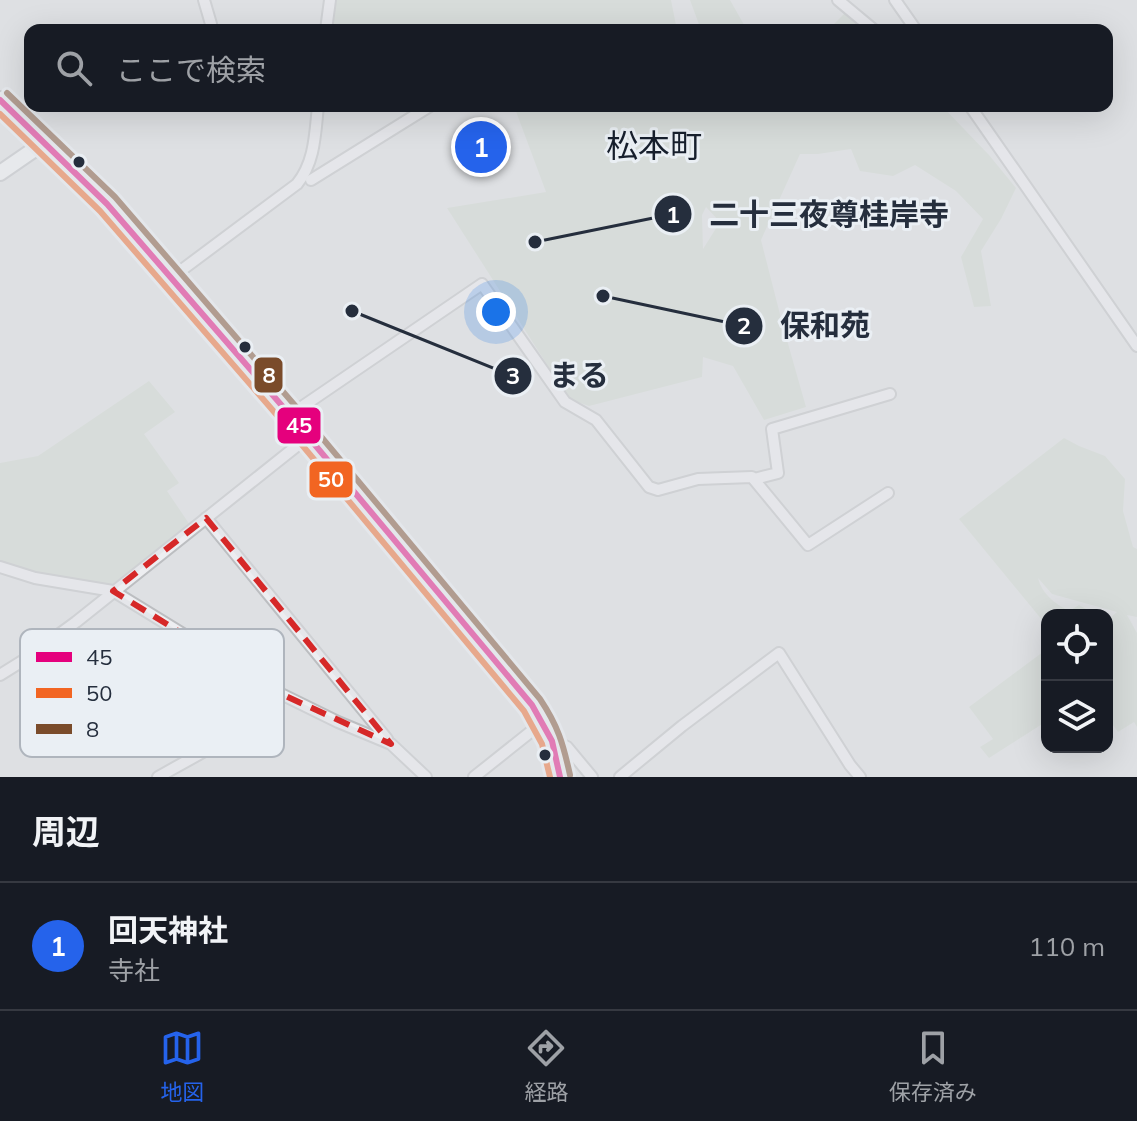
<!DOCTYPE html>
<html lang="ja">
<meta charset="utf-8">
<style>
:root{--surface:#171b24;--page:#242831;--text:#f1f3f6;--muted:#9ea1a6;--line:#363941;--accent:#2563eb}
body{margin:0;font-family:Mulish,"Noto Sans JP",sans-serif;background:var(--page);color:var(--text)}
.controls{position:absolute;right:24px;bottom:24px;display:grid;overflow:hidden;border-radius:16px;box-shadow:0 8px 32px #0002}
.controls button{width:72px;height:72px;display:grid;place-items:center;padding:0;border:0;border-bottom:2px solid var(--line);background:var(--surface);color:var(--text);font:40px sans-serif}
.you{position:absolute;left:496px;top:312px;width:28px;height:28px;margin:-20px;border:6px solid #fff;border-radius:50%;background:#1a73e8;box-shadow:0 0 0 12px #1a73e833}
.badge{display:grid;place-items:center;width:52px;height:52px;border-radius:50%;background:var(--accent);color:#fff;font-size:26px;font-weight:700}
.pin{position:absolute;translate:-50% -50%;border:4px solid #fff;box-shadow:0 2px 8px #0006}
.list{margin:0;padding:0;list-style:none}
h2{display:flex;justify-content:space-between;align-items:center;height:104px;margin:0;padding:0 32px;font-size:34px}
h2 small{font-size:26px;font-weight:400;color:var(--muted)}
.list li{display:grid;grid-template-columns:52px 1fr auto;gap:24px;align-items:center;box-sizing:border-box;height:128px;padding:0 32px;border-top:2px solid var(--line)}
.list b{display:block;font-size:30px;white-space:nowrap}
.list p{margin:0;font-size:26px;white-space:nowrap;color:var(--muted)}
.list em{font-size:26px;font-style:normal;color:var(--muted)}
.icon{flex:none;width:44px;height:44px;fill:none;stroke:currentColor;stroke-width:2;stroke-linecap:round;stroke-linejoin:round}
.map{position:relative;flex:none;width:1137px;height:777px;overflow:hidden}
.search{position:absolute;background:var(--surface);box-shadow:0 8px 32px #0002;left:24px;right:24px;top:24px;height:88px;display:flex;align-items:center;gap:20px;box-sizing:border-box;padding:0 28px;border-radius:16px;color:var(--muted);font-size:30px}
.sheet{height:232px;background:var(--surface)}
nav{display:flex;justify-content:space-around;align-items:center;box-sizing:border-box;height:112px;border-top:2px solid var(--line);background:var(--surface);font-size:22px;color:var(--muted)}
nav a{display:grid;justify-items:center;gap:4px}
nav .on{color:var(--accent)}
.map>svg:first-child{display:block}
.green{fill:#cfd8ce;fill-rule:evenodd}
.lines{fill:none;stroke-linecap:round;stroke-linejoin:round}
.minor-casing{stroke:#bcbec1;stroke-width:14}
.major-casing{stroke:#babdc1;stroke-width:18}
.highway-casing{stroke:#b0b3b8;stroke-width:20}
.minor{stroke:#edeef1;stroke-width:10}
.major{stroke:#f2f4f5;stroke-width:14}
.highway{stroke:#f2f4f5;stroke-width:16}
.bus-1-casing{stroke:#eaeff4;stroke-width:12}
.bus-2-casing{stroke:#eaeff4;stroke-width:12}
.bus-3-casing{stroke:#eaeff4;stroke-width:12}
.bus-1{stroke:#e5007d;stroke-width:6}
.bus-2{stroke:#f26522;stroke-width:6}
.bus-3{stroke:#7a4b2a;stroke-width:6}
.marked{fill:none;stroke:#d62828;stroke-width:6;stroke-dasharray:16 10;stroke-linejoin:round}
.bus-dot{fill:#252e3d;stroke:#eaeff4;stroke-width:3}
.labels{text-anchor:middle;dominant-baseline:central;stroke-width:6;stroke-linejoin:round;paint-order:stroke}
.quarter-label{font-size:32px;fill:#171f2d;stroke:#eaeff4}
.key{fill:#eaeff4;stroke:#afb5bd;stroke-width:2}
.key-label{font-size:22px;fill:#252e3d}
.leader{fill:none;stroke:#252e3d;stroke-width:3}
.callout-dot{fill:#252e3d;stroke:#eaeff4;stroke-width:3}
.mark-label{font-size:24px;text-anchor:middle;font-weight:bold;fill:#fff}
.callout-label{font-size:30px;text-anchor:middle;font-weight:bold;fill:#252e3d;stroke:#eaeff4;stroke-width:6;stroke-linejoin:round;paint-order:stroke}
.line-badge{stroke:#eaeff4;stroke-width:3}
.badge-label{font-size:22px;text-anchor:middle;font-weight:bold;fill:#fff}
</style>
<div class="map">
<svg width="1137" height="777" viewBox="0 0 1137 777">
<rect width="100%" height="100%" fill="#dee0e3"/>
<g class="green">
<polygon points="335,0 671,0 677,30 331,30"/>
<polygon points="690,0 730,0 747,30 701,30"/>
<polygon points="845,13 866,30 828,30"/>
<path d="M 514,106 L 942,106 L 989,155 L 1016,188 L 1001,219 L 981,251 L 991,306 L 974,307 L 961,257 L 983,219 L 956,191 L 915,165 L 893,176 L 860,171 L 851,149 L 818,154 L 800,154 L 761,240 L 783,326 L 806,407 L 764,420 L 733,366 L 703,357 L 702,377 L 589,406 L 569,399 L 447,208 L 546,192 ZM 706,207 L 720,222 L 703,249 L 702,215 Z"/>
<polygon points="149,381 175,412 144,434 179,483 167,491 190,525 110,586 55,579 0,563 0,463 38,456"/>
<path d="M 1064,438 L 1079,446 L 1105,456 L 1125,479 L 1123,511 L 1133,547 L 1137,549 L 1137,617 L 1127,615 L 1137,633 L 1137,727 L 1134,722 L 1118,732 L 1107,717 L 1107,615 L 1110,618 L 1117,612 L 1052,594 L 1038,578 C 1042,594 1054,603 1069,611 L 1079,605 L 1095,614 L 1102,610 L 1106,615 L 1047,615 L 1047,626 L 959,519 Z"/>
<polygon points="1047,649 1047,721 989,758 980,747 993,739 969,707"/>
</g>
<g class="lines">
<g class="minor-casing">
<g id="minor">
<polyline points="204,0 211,24"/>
<polyline points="838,0 874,30"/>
<polyline points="895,0 916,30"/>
<polyline points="326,30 330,0"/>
<polyline points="970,106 1137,346"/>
<polyline points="311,180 430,106"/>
<path d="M 171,278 L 297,184 C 315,162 315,134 318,106"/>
<polyline points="290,415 482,284 565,402 596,420 649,487 658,490 698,479 752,477 808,545 888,493"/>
<polyline points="754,479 778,473 772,429 890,394"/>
<polyline points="206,518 387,739"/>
<polyline points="0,567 35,578 113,591 279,693 338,722 391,744 426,777"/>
<polyline points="0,675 24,660 76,622 308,437"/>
<polyline points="552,741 567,747 592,777"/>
<polyline points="158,777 221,742 279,693"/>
<polyline points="474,777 543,722"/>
<polyline points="620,777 682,726 779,653 850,765 860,777"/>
</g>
</g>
<g class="major-casing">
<polyline id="major" points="0,173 45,142"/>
</g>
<g class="highway-casing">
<polyline id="highway" points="0,100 45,142 107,204 290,415 464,623 532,705 543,722 552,741 560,777"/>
</g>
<use href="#minor" class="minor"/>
<use href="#major" class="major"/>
<use href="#highway" class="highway"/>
<g class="bus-1-casing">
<polyline id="bus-1" points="0,100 107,204 290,415 532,705 552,741 560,777"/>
</g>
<g class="bus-2-casing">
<polyline id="bus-2" points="0,114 100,211 282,421 524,711 542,744 550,777"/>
</g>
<g class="bus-3-casing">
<path id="bus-3" d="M 7,93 L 115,197 L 298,409 L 540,699 C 558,726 563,743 570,775"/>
</g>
<use href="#bus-1" class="bus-1"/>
<use href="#bus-2" class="bus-2"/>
<use href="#bus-3" class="bus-3"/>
</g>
<path d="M0 0H1137V777H0ZM 206,518 L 391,744 L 279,693 L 113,591 Z" fill="#dee0e3" fill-opacity=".55" fill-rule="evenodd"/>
<path class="marked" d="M 206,518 L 391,744 L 279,693 L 113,591 Z"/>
<g class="bus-dot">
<circle cx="79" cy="162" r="7"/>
<circle cx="245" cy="347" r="7"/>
<circle cx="545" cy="755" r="7"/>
</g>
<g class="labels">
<g class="quarter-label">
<text x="654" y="145">松本町</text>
</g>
</g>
<rect x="20" y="629" width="264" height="128" rx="12" class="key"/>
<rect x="36" y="652" width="36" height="10" fill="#e5007d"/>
<rect x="36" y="688" width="36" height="10" fill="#f26522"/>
<rect x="36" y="724" width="36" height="10" fill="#7a4b2a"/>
<g class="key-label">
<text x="86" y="665">45</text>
<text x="86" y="701">50</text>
<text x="86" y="737">8</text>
</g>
<path class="leader" d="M535 242L673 214M603 296L744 326M352 311L513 376"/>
<g class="callout-dot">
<circle cx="535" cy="242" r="8"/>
<circle cx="603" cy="296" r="8"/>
<circle cx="352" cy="311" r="8"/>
<circle cx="673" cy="214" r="20"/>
<circle cx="744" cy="326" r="20"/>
<circle cx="513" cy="376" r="20"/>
</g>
<g class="mark-label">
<text x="673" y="223">1</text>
<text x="744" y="334">2</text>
<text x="513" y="384">3</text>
</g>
<g class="callout-label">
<text x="829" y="225">二十三夜尊桂岸寺</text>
<text x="825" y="336">保和苑</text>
<text x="579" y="386">まる</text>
</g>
<g class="line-badge">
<rect x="253" y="356" width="31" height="38" rx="8" fill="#7a4b2a"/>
<rect x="276" y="406" width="46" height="39" rx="8" fill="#e5007d"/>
<rect x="308" y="460" width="46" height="39" rx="8" fill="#f26522"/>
</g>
<g class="badge-label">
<text x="269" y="383">8</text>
<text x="299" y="433">45</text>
<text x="331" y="487">50</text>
</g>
</svg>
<div class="controls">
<button><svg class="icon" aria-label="locate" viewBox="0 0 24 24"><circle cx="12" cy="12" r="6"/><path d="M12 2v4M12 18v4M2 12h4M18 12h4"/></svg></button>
<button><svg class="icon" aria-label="layers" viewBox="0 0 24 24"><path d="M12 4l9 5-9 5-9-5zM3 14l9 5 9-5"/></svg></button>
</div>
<div class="you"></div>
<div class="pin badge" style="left:481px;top:147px">1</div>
<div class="search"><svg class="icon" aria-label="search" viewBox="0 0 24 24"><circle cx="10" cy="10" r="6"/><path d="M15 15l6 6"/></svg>ここで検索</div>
</div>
<section class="sheet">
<h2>周辺<small></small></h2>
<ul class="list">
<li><span class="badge">1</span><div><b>回天神社</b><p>寺社</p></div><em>110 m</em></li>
</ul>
</section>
<nav>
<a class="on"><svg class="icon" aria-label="map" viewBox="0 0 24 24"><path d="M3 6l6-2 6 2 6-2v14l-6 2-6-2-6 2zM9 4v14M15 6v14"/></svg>地図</a>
<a><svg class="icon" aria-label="directions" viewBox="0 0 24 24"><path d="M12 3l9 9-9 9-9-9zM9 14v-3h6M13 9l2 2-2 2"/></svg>経路</a>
<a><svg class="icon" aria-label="saved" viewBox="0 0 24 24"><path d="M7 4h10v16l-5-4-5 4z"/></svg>保存済み</a>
</nav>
